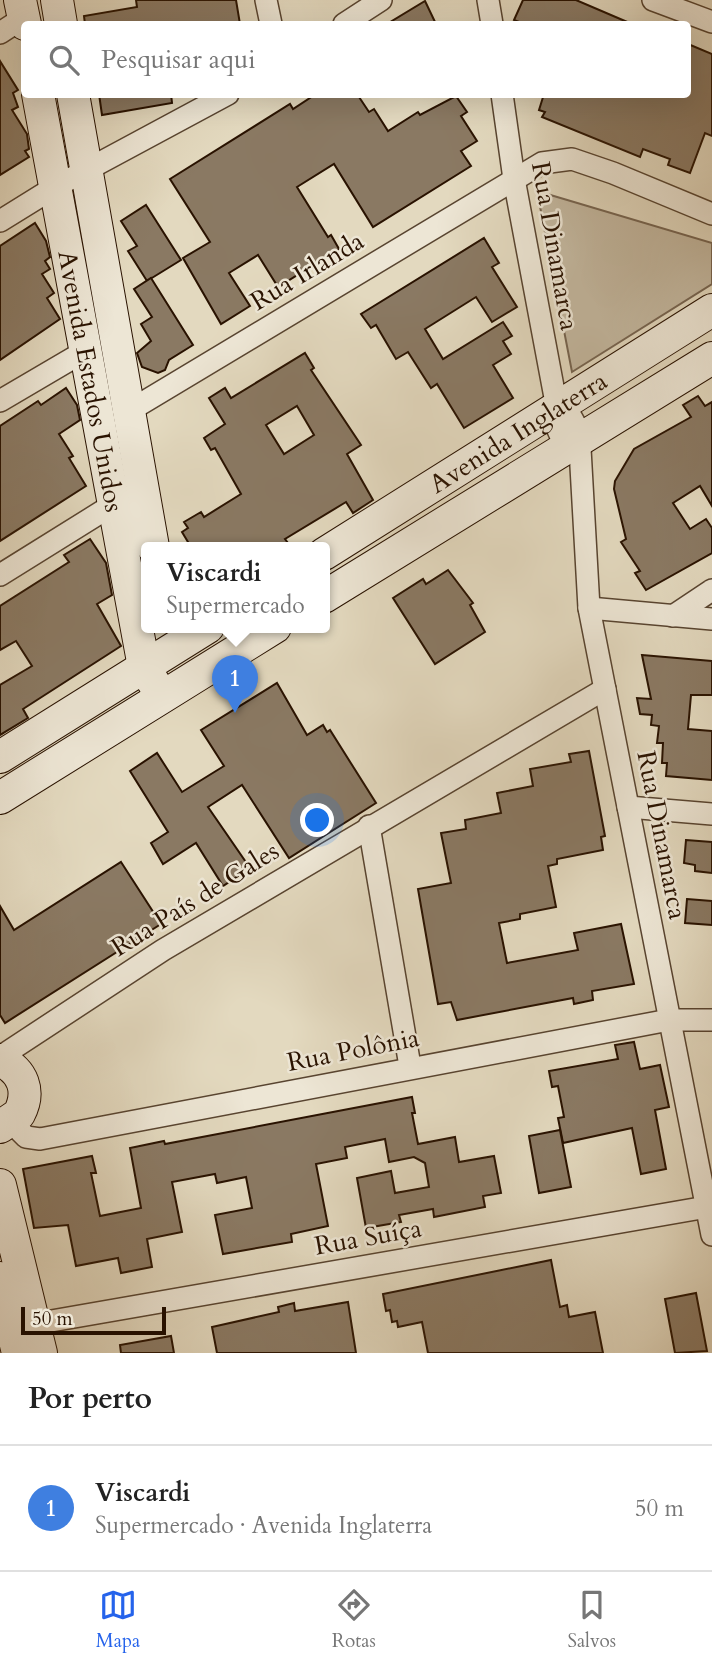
<!DOCTYPE html>
<html lang="pt">
<meta charset="utf-8">
<style>
:root{--surface:#fff;--page:#f2f2f2;--text:#222;--muted:#767676;--line:#e0e0e0;--accent:#2563eb}
body{margin:0;font-family:Cardo,serif;background:var(--page);color:var(--text)}
.scale{position:absolute;left:21px;bottom:18px;width:145px;box-sizing:border-box;padding-left:7px;border:4px solid #291200;border-top:0;font-size:19px;line-height:24px;white-space:nowrap;color:#291200;-webkit-text-stroke:5px #ede6d5;paint-order:stroke}
.you{position:absolute;left:318px;top:821px;width:24px;height:24px;margin:-18px;border:5px solid #fff;border-radius:50%;background:#1a73e8;box-shadow:0 0 0 10px #1a73e833}
.badge{display:grid;place-items:center;width:46px;height:46px;border-radius:50%;background:var(--accent);color:#fff;font-size:23px;font-weight:700}
.pin{position:absolute;translate:-50% -58px;filter:drop-shadow(0 2px 4px #0008)}
.pin::after{content:'';position:absolute;top:37px;width:24px;height:21px;background:inherit;clip-path:polygon(0 0,100% 0,50% 100%)}
.popup{position:absolute;left:141px;top:542px;width:189px;height:91px;box-sizing:border-box;display:grid;place-content:center;border-radius:7px;background:var(--surface);filter:drop-shadow(0 2px 5px #0005);font-size:23px;white-space:nowrap;color:var(--muted)}
.popup b{font-size:26px;color:var(--text)}
.popup::after{content:'';position:absolute;left:50%;top:100%;margin-left:-14px;border:14px solid transparent;border-top-color:var(--surface)}
.list{margin:0;padding:0;list-style:none}
h2{display:flex;justify-content:space-between;align-items:center;height:91px;margin:0;padding:0 28px;font-size:30px}
h2 small{font-size:23px;font-weight:400;color:var(--muted)}
.list li{display:grid;grid-template-columns:46px 1fr auto;gap:21px;align-items:center;box-sizing:border-box;height:126px;padding:0 28px;border-top:2px solid var(--line)}
.list b{display:block;font-size:26px;white-space:nowrap}
.list p{margin:0;font-size:23px;white-space:nowrap;color:var(--muted)}
.list em{font-size:23px;font-style:normal;color:var(--muted)}
.icon{flex:none;width:38px;height:38px;fill:none;stroke:currentColor;stroke-width:2;stroke-linecap:round;stroke-linejoin:round}
.map{position:relative;flex:none;width:712px;height:1353px;overflow:hidden}
.search{position:absolute;background:var(--surface);box-shadow:0 7px 28px #0002;left:21px;right:21px;top:21px;height:77px;display:flex;align-items:center;gap:18px;box-sizing:border-box;padding:0 24px;border-radius:7px;color:var(--muted);font-size:26px}
.sheet{height:217px;background:var(--surface)}
nav{display:flex;justify-content:space-around;align-items:center;box-sizing:border-box;height:98px;border-top:2px solid var(--line);background:var(--surface);font-size:19px;color:var(--muted)}
nav a{display:grid;justify-items:center;gap:4px}
nav .on{color:var(--accent)}
.map>svg:first-child{display:block}
.green{fill:#c3b79f;stroke:#766450;stroke-width:2}
.building{fill:#8a7963;stroke:#291200;stroke-width:2;fill-rule:evenodd}
.lines{fill:none;stroke-linecap:round;stroke-linejoin:round}
.street-casing{stroke:#584430;stroke-width:24}
.secondary-casing{stroke:#291200;stroke-width:34}
.street{stroke:#ede6d5;stroke-width:21}
.secondary{stroke:#ede6d5;stroke-width:32}
.labels{text-anchor:middle;dominant-baseline:central;stroke-width:5;stroke-linejoin:round;paint-order:stroke}
.street-label{font-size:26px;fill:#291200;stroke:#ede6d5}
</style>
<div class="map">
<svg width="712" height="1353" viewBox="0 0 712 1353">
<rect width="100%" height="100%" fill="#e3d9bf"/>
<filter id="stains"><feTurbulence type="fractalNoise" baseFrequency=".00286" numOctaves="4"/><feColorMatrix values="0 0 0 0 .2 0 0 0 0 .09 0 0 0 0 .02 0 0 0 .5 -.17"/></filter>
<radialGradient id="worn" r=".72"><stop offset=".6" stop-color="#630" stop-opacity="0"/><stop offset="1" stop-color="#630" stop-opacity=".3"/></radialGradient>
<polygon class="green" points="537,191 712,243 712,284 572,372"/>
<g class="building">
<polygon points="136,0 236,0 240,24 85,24 84,16 137,7"/>
<polygon points="523,0 576,0 632,24 524,24 514,20"/>
<polygon points="425,1 436,24 387,24"/>
<polygon points="688,44 712,54 712,136 705,133 690,173 668,165 670,159 643,149 640,157 542,117 545,112 539,110 544,94 688,94"/>
<polygon points="0,61 18,90 13,93 18,107 12,110 27,134 29,149 25,151 29,157 0,175"/>
<polygon points="99,94 171,94 172,103 102,115"/>
<polygon points="316,94 357,94 369,112 374,109 388,131 418,112 420,115 456,96 467,112 461,116 477,141 461,151 471,166 373,227 334,164 297,187 328,237 331,235 339,249 278,287 258,255 229,273 250,306 221,324 183,258 210,242 170,179 290,104 293,109"/>
<polygon points="146,205 181,260 147,281 128,251 137,246 121,221"/>
<polygon points="35,223 46,241 50,257 45,261 50,269 42,274 54,293 47,298 60,319 0,360 0,246"/>
<polygon points="484,238 499,263 492,267 517,307 492,322 476,297 425,329 443,359 503,322 512,336 503,341 511,354 493,365 513,398 464,428 437,384 431,388 408,352 396,359 376,325 371,328 361,314"/>
<polygon points="151,278 193,345 169,360 165,370 158,373 142,367 137,353 151,341 141,324 152,317 134,289"/>
<path d="M 305,353 L 314,368 L 311,370 L 361,445 L 347,454 L 373,500 L 353,513 L 346,502 L 285,539 L 291,547 L 191,547 L 182,532 L 188,528 L 184,522 L 201,512 L 204,517 L 241,494 L 215,448 L 211,450 L 204,438 L 225,424 L 209,398 L 225,388 L 231,398 ZM 297,406 L 314,435 L 284,454 L 266,425 Z"/>
<polygon points="66,388 77,405 80,420 59,434 73,456 69,458 86,486 0,541 0,426 38,401 41,405"/>
<polygon points="698,396 705,406 712,402 712,506 700,486 673,503 690,529 706,519 712,528 712,553 646,590 635,573 640,571 621,542 626,539 614,489 615,481 634,449 691,417 683,405"/>
<polygon points="90,539 106,563 112,595 97,604 121,646 23,709 28,718 0,735 0,685 32,666 16,641 0,650 0,606 69,562 64,555"/>
<polygon points="448,570 473,603 470,605 485,632 435,664 393,598 423,579 426,584"/>
<polygon points="642,655 712,661 712,695 691,695 688,729 712,731 712,780 666,776 667,763 662,763 663,743 657,743 659,726 651,725 652,715 640,714 637,698 651,699"/>
<polygon points="277,683 307,735 323,725 327,732 330,730 376,803 289,858 242,785 208,807 250,868 223,886 196,843 163,864 151,843 168,832 130,771 157,753 182,792 224,766 201,730"/>
<polygon points="589,751 605,836 601,837 603,850 557,859 557,864 548,866 556,907 520,914 520,919 499,923 507,963 578,950 574,933 621,924 634,984 592,991 593,1000 574,1004 573,998 457,1020 451,1002 438,1004 418,889 451,883 441,833 466,829 465,820 501,813 497,793 533,786 530,769 571,762 569,754"/>
<polygon points="686,840 712,842 712,873 695,871 695,865 684,863"/>
<polygon points="121,862 161,924 5,1023 0,1015 0,906 14,930"/>
<polygon points="687,899 712,901 712,925 685,923"/>
<polygon points="634,1042 640,1069 660,1065 669,1107 655,1110 666,1169 641,1174 632,1128 563,1143 558,1118 564,1117 558,1086 552,1087 549,1071 618,1059 615,1045"/>
<polygon points="412,1097 415,1113 412,1113 418,1144 455,1137 459,1162 494,1156 501,1193 483,1196 485,1207 434,1217 433,1209 399,1215 401,1222 366,1228 357,1178 391,1171 395,1193 429,1187 425,1163 414,1157 389,1162 385,1139 345,1147 347,1158 316,1164 328,1226 291,1234 292,1242 223,1254 215,1215 252,1208 246,1177 217,1183 215,1174 172,1182 182,1232 147,1239 152,1267 121,1273 118,1258 76,1266 68,1225 34,1228 23,1169 92,1156 96,1173 91,1173 100,1216 141,1208 130,1148 164,1141 165,1144"/>
<polygon points="560,1130 571,1187 539,1193 529,1136"/>
<polygon points="551,1260 560,1307 567,1305 569,1317 595,1312 603,1353 428,1353 422,1322 398,1327 397,1321 392,1322 390,1310 386,1311 383,1294"/>
<polygon points="696,1293 707,1351 675,1353 665,1299"/>
<polygon points="348,1302 356,1353 217,1353 212,1327 279,1312 278,1307 294,1303 295,1311"/>
<polygon points="171,1336 174,1353 121,1353 120,1345"/>
</g>
<g class="lines">
<g class="street-casing">
<g id="street">
<polyline points="266,0 271,24"/>
<polyline points="488,0 492,24"/>
<polyline points="653,0 712,22"/>
<polyline points="344,24 381,0"/>
<polyline points="0,33 23,18"/>
<polyline points="502,94 514,179 557,408 554,421 562,439 577,443"/>
<polyline points="0,221 55,187 228,94"/>
<polyline points="0,401 85,351"/>
<polyline points="557,408 569,413 579,431 589,608 712,1235"/>
<polyline points="129,411 542,163 572,159 613,173 712,214"/>
<polyline points="0,575 114,504"/>
<polyline points="589,608 712,619"/>
<polyline points="673,616 712,590"/>
<polyline points="628,807 712,814"/>
<polyline points="369,826 410,1066"/>
<polyline points="0,1057 163,950 605,689"/>
<polyline points="11,1122 26,1137 40,1139 669,1020 712,1020"/>
<polyline points="34,1324 712,1206"/>
</g>
</g>
<g class="secondary-casing">
<g id="secondary">
<polyline points="20,0 25,24"/>
<polyline points="57,0 61,24"/>
<path id="s1" d="M 38,94 L 144,667 L 162,696"/>
<polyline points="73,94 153,547"/>
<path id="s2" d="M 324,554 L 712,310"/>
<polyline points="324,597 712,358"/>
<polyline points="0,757 208,627"/>
<polyline points="0,798 275,627"/>
<path d="M 0,1060 C 23,1071 31,1091 19,1114 L 0,1127"/>
<polyline points="0,1185 41,1353"/>
<polyline points="0,1278 18,1353"/>
</g>
</g>
<use href="#street" class="street"/>
<use href="#secondary" class="secondary"/>
</g>
<g class="labels">
<g class="street-label">
<text transform="translate(555 246) rotate(80)">Rua Dinamarca</text>
<text transform="translate(307 271) rotate(-31)">Rua Irlanda</text>
<text stroke="none"><textPath href="#s1" startOffset="292">Avenida Estados Unidos</textPath></text>
<text stroke="none"><textPath href="#s2" startOffset="229">Avenida Inglaterra</textPath></text>
<text transform="translate(662 835) rotate(79)">Rua Dinamarca</text>
<text transform="translate(195 899) rotate(-32)">Rua País de Gales</text>
<text transform="translate(353 1050) rotate(-11)">Rua Polônia</text>
<text transform="translate(368 1237) rotate(-10)">Rua Suíça</text>
</g>
</g>
<rect width="100%" height="100%" filter="url(#stains)"/>
<rect width="100%" height="100%" fill="url(#worn)"/>
</svg>
<div class="scale">50 m</div>
<div class="you"></div>
<div class="pin badge" style="left:235px;top:713px;background:#3f7fe0">1</div>
<div class="popup"><b>Viscardi</b>Supermercado</div>
<div class="search"><svg class="icon" aria-label="search" viewBox="0 0 24 24"><circle cx="10" cy="10" r="6"/><path d="M15 15l6 6"/></svg>Pesquisar aqui</div>
</div>
<section class="sheet">
<h2>Por perto<small></small></h2>
<ul class="list">
<li><span class="badge" style="background:#3f7fe0">1</span><div><b>Viscardi</b><p>Supermercado · Avenida Inglaterra</p></div><em>50 m</em></li>
</ul>
</section>
<nav>
<a class="on"><svg class="icon" aria-label="map" viewBox="0 0 24 24"><path d="M3 6l6-2 6 2 6-2v14l-6 2-6-2-6 2zM9 4v14M15 6v14"/></svg>Mapa</a>
<a><svg class="icon" aria-label="directions" viewBox="0 0 24 24"><path d="M12 3l9 9-9 9-9-9zM9 14v-3h6M13 9l2 2-2 2"/></svg>Rotas</a>
<a><svg class="icon" aria-label="saved" viewBox="0 0 24 24"><path d="M7 4h10v16l-5-4-5 4z"/></svg>Salvos</a>
</nav>
